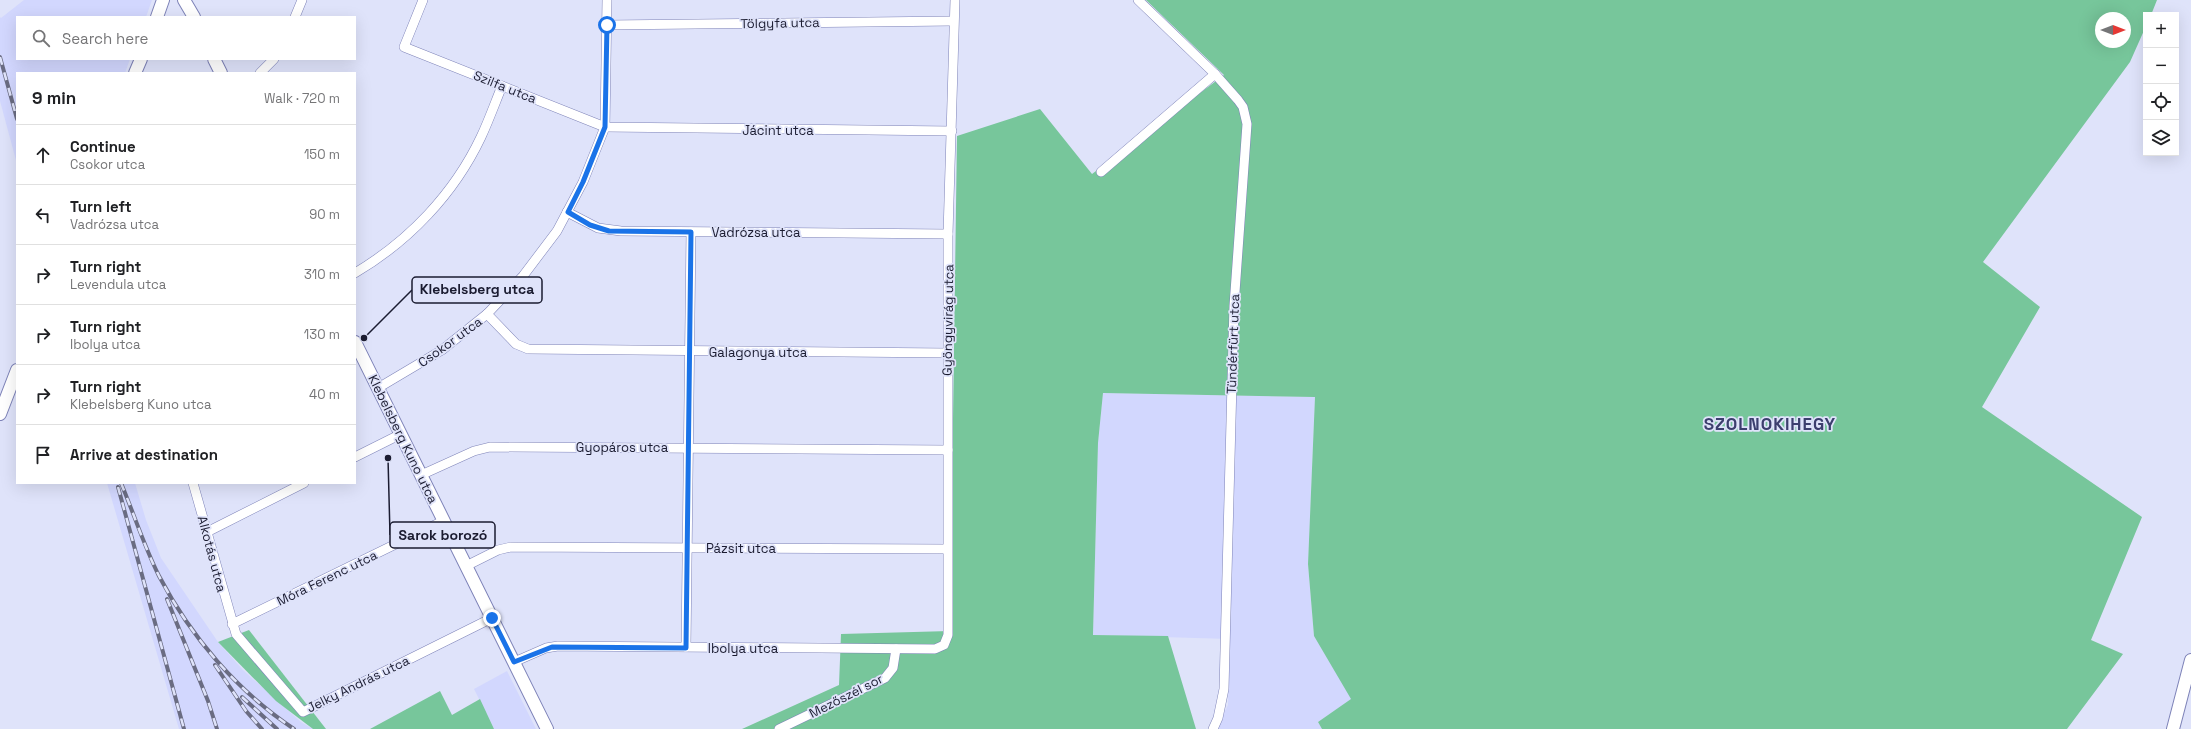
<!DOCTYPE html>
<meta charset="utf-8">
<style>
:root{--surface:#fff;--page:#f6f6f6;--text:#202124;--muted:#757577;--line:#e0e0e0}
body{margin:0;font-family:"Space Grotesk",sans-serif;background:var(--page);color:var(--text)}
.controls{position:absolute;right:12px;top:12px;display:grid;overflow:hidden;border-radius:0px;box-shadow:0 4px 16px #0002}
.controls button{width:36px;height:36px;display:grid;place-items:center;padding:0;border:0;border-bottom:1px solid var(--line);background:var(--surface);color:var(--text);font:20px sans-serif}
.compass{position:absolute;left:2095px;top:12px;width:36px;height:36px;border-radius:50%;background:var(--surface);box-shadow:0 4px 16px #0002;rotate:90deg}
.stop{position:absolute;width:12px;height:12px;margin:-9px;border:3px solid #1a73e8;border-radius:50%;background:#fff}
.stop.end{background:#1a73e8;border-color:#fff;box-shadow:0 1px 4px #0008}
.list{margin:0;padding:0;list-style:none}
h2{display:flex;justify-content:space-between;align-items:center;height:52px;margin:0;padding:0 16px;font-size:17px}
h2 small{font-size:13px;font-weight:400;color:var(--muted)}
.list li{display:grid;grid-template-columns:26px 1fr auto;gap:12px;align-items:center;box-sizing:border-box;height:60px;padding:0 16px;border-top:1px solid var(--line)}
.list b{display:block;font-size:15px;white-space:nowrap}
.list p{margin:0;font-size:13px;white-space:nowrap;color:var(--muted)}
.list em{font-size:13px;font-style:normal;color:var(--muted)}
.icon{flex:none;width:22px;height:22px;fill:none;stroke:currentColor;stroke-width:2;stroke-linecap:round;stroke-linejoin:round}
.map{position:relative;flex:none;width:2191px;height:729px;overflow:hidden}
.search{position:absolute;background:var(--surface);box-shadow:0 4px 16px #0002;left:16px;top:16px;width:340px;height:44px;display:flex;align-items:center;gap:10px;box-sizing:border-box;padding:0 14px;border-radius:0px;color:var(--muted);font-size:15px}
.panel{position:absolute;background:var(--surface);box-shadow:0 4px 16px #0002;left:16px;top:72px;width:340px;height:412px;border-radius:0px}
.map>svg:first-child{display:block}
.built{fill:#d2d7fe}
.green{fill:#77c69b;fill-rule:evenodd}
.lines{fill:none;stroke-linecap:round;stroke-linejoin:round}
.street-casing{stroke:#7e83b8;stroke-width:10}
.secondary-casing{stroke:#7e83b8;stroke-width:14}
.street{stroke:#fff;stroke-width:9}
.secondary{stroke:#fff;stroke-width:12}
.rail-casing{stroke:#6a6c82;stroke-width:4}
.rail{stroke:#dfe3fa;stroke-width:2.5;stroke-dasharray:8;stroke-linecap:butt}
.route{stroke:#1a73e8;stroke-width:5}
.labels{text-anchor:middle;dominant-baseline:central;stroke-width:3.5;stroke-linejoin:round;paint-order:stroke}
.street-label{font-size:13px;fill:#1b1c31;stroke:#dfe3fa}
.district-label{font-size:17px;font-weight:bold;letter-spacing:1px;fill:#3c3f6e;stroke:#dfe3fa}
.leader{fill:none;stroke:#1b1c31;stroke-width:1.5}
.callout-dot{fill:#1b1c31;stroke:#dfe3fa;stroke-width:1.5}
.callout{fill:#dfe3fa;stroke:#1b1c31;stroke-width:1.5}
.callout-label{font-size:14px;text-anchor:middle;font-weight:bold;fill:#1b1c31}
</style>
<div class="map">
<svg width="2191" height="729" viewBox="0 0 2191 729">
<rect width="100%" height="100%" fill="#dfe3fa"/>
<g class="built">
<polygon points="24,0 152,0 146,17 17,17 17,59 130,59 125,73 17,73 17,164 0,101 0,17 1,18"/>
<polygon points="1103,393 1315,397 1308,564 1314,636 1352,699 1318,722 1322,729 1216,729 1228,705 1230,639 1093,635 1098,443"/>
<polygon points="107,483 135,483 146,520 161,558 218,642 243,670 301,722 313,729 179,729"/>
<polygon points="507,671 536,729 494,729 474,689"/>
</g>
<g class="green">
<path d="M 1146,0 L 2157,0 L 2151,15 L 2146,15 L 2146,26 L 2130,62 L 1983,262 L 2040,307 L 1982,407 L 2142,517 L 2091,640 L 2123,654 L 2067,729 L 1322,729 L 1318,722 L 1351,699 L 1314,636 L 1308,564 L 1315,397 L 1103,393 L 1098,443 L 1093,635 L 1168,636 L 1196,729 L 742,729 L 839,685 L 841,634 L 950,631 L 957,136 L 1040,109 L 1092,174 L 1224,75 ZM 2101,18 L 2125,18 L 2125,42 L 2101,42 Z"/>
<polygon points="249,630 326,729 313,729 276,701 218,642"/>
<polygon points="440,691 452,715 480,699 494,729 370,729"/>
</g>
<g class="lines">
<g class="street-casing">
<g id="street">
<polyline points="423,0 404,47 605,127 952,131"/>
<polyline points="1138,0 1215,74 1238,100 1243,107 1247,124 1234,306 1224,689 1218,718 1213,729"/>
<polyline points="295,17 302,0"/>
<polyline points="607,25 953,21"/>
<polyline points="260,73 274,59"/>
<polyline points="1101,172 1215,74"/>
<polyline points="567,212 598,228 621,231 948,234"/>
<path d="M 355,273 C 409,241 454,194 481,137 C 489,120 495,103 502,86"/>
<polyline points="487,314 516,344 528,349 948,353"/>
<polyline points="378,388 442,350 487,314 523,276 557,231 583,182 605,127 607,0"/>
<polyline points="355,457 401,434"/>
<polyline points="421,475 474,451 490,447 948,450"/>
<polyline points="193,483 236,634 303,712 492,618"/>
<polyline points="207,532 304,483"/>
<polyline points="466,566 498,550 511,547 947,549"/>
<polyline points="232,624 443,521"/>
<polyline points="686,647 691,232"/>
<polyline points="514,662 546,648 558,646 935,649 944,645 948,635 948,234 955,0"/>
<polyline points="779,729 885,678 893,668 896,649"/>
</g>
</g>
<g class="secondary-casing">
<g id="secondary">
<polyline points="184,0 194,17"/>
<polyline points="157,17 163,0"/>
<polyline points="214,59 221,73"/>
<polyline points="135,73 141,59"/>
<polyline points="355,342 547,729"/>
<polyline points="0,414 17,370"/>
<polyline points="2173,729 2191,660"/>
</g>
</g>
<use href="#street" class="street"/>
<use href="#secondary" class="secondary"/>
<g class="rail-casing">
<g id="rail">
<polyline points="0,57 17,119"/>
<path d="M 121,483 C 134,514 144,546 159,576 C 191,637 237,691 294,729"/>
<polyline points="118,487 184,729"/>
<polyline points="167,599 208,701 217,729"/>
<polyline points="215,665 246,711 262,729"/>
<polyline points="242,697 277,729"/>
</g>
</g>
<use href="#rail" class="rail"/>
</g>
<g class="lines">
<polyline class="route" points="492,618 514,662 552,647 686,648 691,232 609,231 590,225 568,212 583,182 605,127 607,25"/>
</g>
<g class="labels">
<g class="street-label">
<text transform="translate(780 23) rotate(-1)">Tölgyfa utca</text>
<text transform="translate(505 87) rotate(22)">Szilfa utca</text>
<text x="778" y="130">Jácint utca</text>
<text x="756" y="232">Vadrózsa utca</text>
<text transform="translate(948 320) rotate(-89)">Gyöngyvirág utca</text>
<text transform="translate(450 342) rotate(-36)">Csokor utca</text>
<text transform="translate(1233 344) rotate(-88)">Tündérfürt utca</text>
<text x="758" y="352">Galagonya utca</text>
<text transform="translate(403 439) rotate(64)">Klebelsberg Kuno utca</text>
<text x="622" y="447">Gyopáros utca</text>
<text x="741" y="548">Pázsit utca</text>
<text transform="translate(212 554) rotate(75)">Alkotás utca</text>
<text transform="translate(327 578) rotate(-26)">Móra Ferenc utca</text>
<text x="743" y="648">Ibolya utca</text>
<text transform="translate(358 684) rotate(-26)">Jelky András utca</text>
<text transform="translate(846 696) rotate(-27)">Mezőszél sor</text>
</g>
<g class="district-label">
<text x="1770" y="424">SZOLNOKIHEGY</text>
</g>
</g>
<path class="leader" d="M364 338L412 290M388 458L390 535"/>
<g class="callout-dot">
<circle cx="364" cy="338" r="4"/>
<circle cx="388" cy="458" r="4"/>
</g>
<g class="callout">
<rect x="412" y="277" width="130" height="26" rx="4"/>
<rect x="390" y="522" width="105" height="26" rx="4"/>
</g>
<g class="callout-label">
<text x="477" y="294">Klebelsberg utca</text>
<text x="443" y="540">Sarok borozó</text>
</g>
</svg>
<div class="controls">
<button>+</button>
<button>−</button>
<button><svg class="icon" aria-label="locate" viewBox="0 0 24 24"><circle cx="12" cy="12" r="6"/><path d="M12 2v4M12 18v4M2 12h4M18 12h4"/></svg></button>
<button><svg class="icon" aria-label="layers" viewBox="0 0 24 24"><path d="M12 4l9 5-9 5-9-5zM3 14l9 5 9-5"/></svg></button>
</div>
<svg class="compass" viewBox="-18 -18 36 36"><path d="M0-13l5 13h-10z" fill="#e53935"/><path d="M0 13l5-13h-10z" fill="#757577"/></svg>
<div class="stop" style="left:607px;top:25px"></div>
<div class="stop end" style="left:492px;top:618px"></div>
<div class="search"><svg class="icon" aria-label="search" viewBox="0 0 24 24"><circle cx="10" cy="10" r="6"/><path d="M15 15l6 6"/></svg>Search here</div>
<section class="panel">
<h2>9 min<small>Walk · 720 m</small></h2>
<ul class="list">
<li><svg class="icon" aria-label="ahead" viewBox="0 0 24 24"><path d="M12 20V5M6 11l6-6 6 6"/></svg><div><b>Continue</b><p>Csokor utca</p></div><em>150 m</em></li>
<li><svg class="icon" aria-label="left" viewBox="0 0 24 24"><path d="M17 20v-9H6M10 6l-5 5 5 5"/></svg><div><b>Turn left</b><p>Vadrózsa utca</p></div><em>90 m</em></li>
<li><svg class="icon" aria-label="right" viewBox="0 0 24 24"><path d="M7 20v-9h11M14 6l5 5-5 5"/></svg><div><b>Turn right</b><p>Levendula utca</p></div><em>310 m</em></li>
<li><svg class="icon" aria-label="right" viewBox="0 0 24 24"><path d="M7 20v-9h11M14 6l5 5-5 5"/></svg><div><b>Turn right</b><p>Ibolya utca</p></div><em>130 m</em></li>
<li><svg class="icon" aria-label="right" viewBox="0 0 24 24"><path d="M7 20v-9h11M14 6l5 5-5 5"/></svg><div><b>Turn right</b><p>Klebelsberg Kuno utca</p></div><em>40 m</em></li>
<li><svg class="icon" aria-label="arrive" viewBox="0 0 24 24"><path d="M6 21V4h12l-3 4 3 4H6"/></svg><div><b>Arrive at destination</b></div></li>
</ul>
</section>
</div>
